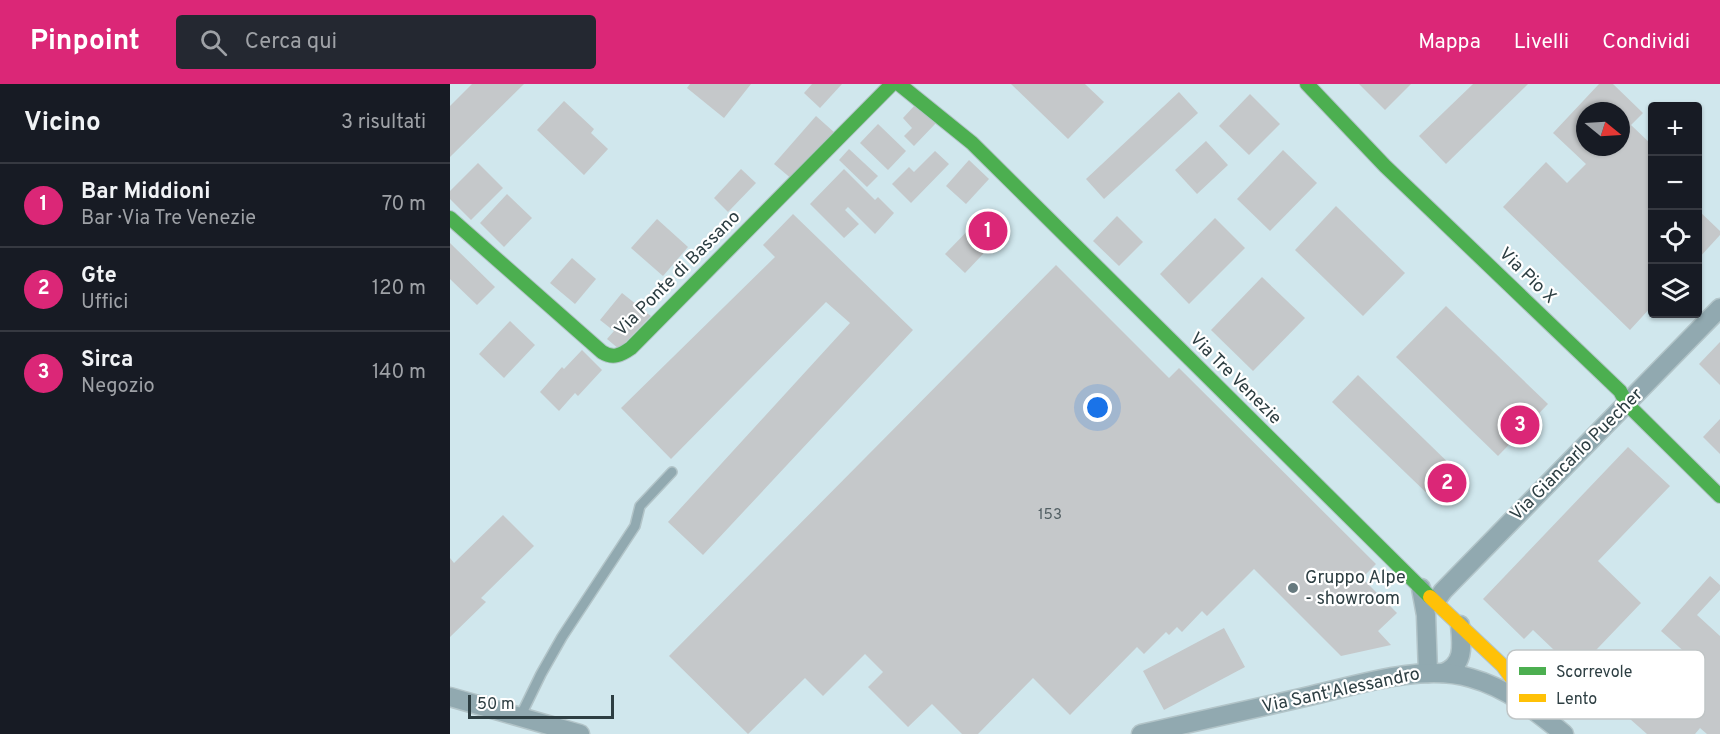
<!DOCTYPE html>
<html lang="it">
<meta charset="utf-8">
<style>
:root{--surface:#171b24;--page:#242831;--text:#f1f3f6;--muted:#9ea1a6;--line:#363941;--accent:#db2777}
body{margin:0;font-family:Overpass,sans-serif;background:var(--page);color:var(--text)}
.controls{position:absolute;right:18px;top:18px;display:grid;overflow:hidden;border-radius:6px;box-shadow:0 2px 4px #0004}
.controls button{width:54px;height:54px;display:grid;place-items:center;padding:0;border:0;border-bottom:2px solid var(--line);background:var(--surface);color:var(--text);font:30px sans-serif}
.compass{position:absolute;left:1126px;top:18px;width:54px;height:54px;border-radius:50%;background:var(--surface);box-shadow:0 2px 4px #0004;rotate:108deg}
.scale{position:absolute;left:18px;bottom:15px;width:146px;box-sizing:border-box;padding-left:6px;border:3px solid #2d3e42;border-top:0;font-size:16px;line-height:21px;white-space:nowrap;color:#2d3e42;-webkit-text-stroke:4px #fff;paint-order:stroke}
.you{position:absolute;left:648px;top:324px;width:21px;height:21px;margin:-15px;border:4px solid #fff;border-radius:50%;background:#1a73e8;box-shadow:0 0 0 9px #1a73e833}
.badge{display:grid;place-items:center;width:39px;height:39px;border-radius:50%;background:var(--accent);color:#fff;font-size:20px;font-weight:700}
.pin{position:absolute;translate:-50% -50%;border:3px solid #fff;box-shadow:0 2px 6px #0006}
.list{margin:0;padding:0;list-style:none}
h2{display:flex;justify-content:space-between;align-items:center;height:78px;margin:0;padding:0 24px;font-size:26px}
h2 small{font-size:20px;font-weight:400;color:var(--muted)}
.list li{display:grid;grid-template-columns:39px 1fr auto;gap:18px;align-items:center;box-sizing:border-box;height:84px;padding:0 24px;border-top:2px solid var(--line)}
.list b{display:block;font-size:22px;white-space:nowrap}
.list p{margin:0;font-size:20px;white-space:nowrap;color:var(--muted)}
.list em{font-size:20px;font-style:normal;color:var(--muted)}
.icon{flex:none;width:33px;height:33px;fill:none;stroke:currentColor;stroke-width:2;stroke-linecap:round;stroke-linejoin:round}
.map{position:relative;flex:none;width:1270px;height:650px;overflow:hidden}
header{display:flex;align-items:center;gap:36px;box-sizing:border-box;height:84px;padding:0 30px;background:var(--accent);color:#fff}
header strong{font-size:28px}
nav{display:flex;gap:33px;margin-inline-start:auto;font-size:21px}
.search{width:420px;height:54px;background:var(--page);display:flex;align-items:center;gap:15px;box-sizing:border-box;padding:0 21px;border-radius:6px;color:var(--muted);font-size:22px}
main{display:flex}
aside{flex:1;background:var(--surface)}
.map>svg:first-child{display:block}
.building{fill:#c5c8ca;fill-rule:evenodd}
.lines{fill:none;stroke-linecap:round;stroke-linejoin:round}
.lane-casing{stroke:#b2c4c8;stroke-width:12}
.street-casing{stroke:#b2c4c8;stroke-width:21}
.fast-casing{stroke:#b2c4c8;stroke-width:16}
.slow-casing{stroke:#b2c4c8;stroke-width:16}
.lane{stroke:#91a9b0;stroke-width:9}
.street{stroke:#91a9b0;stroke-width:18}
.fast{stroke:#4caf50;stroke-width:14}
.slow{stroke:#ffc107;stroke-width:14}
.poi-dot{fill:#66797e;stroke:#fff;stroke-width:2}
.labels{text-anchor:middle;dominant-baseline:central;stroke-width:4.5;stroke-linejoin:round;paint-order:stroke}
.number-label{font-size:15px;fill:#536064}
.street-label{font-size:18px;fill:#2d3e42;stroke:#fff}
.poi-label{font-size:18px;fill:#2d3e42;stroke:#fff;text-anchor:start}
.key{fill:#fff;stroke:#c0c5c6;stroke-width:1.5}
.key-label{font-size:16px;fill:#2d3e42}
</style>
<header>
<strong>Pinpoint</strong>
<div class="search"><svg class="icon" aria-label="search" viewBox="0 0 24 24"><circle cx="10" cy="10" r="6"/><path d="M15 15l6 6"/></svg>Cerca qui</div>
<nav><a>Mappa</a><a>Livelli</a><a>Condividi</a></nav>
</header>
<main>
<aside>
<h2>Vicino<small>3 risultati</small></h2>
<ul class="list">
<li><span class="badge">1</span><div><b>Bar Middioni</b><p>Bar · Via Tre Venezie</p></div><em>70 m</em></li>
<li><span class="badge">2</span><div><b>Gte</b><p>Uffici</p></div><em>120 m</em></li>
<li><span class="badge">3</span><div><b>Sirca</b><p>Negozio</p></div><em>140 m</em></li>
</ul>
</aside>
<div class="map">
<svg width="1270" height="650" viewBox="0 0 1270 650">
<rect width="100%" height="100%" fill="#d0e7ed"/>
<g class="building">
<polygon points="22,0 74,0 0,73 0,22"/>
<polygon points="240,0 301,0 274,34 237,4"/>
<polygon points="362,0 392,0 370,24 354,9"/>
<polygon points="561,0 635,0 654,18 618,55"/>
<polygon points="909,0 961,0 935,26"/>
<polygon points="1023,0 1078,0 996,80 969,52"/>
<path d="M 1149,0 L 1163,0 L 1193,29 L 1181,41 L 1202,61 L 1202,222 L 1180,246 L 1053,123 L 1096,78 L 1117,99 L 1136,80 L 1103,49 ZM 1135,27 L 1171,27 L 1171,63 L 1135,63 Z"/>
<polygon points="729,8 748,29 654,115 636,95"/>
<polygon points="800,10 830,40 799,71 769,42"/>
<polygon points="114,17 144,45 141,49 158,65 134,91 87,46"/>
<polygon points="466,20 486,39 464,62 454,52 462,44 453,34"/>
<polygon points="366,32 385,49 343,96 324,80"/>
<polygon points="428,40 456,67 438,86 410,59"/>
<polygon points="756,57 778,81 747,110 725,86"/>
<polygon points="399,65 428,92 417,103 389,76"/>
<polygon points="833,66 867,99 820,147 787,115"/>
<polygon points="485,67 499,80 461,119 442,100 459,83 464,88"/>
<polygon points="519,76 539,95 516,120 496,102"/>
<polygon points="28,79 53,104 21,136 0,115 0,107"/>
<polygon points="291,85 306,99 278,128 264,114"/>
<polygon points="394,85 425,116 428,113 444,129 425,150 398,123 395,126 409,140 394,154 360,120"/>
<polygon points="57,110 82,134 54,163 30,139"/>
<polygon points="886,122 955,189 913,232 845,166"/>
<polygon points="1248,126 1270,147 1270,151 1248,175"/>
<polygon points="343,130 463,246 253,471 218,438 400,239 376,218 221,375 171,324 325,173 313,161"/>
<polygon points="667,132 693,158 669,182 643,157"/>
<polygon points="531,133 550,152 515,189 495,170"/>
<polygon points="765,134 795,164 739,220 710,190"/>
<polygon points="207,135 238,163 213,192 181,164"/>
<polygon points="0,159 45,203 27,221 0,195"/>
<polygon points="122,174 146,195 125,220 100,199"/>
<polygon points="606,181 719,294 729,284 926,480 912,494 947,529 928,547 941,561 891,572 804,485 757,532 752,527 732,548 727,543 719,551 716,548 694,570 687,563 620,631 583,594 528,650 512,650 482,620 458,643 418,603 433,588 415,570 373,612 355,594 298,650 219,572"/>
<polygon points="812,193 855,234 803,287 761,246"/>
<polygon points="172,209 201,232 169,265 157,255 164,247 150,236"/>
<polygon points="996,222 1098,320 1048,372 946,273"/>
<polygon points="60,237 85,261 54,294 29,270"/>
<polygon points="1270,258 1270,301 1249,280"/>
<polygon points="132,266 152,286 128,312 125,309 109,327 90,308 112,283 114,285"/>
<polygon points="908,291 1011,391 985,417 882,318"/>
<polygon points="1270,335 1270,370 1253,353"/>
<polygon points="1178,363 1220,402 1148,477 1191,519 1126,587 1083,546 1074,555 1033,515"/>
<polygon points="53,431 84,462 31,514 36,518 0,553 0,474 4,479"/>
<polygon points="1260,492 1270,501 1270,506 1247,531 1270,552 1270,650 1257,650 1250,644 1245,650 1197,650 1180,635 1238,571 1211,547"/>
<polygon points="774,544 795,583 714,626 693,587"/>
</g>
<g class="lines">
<g class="lane-casing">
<polyline id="lane" points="70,633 91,590 112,553 185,442 190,422 222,388"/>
</g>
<g class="street-casing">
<g id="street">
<polyline points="971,504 976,531 978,589"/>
<polyline points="985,518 993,507 1270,224"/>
<path d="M 993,589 C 1015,581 1012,561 1010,541"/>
<polyline points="0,613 130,650"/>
<path d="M 691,650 C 746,638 800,625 855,613 C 905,602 971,579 1021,594 C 1057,604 1086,627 1114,650"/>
</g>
</g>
<g class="fast-casing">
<g id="fast">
<polyline points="449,0 522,59 980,513"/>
<polyline points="857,0 935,82 1170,307 1177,320 1270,412"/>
<path d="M 0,134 L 152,268 C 163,275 171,271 181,264 L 442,0"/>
</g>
</g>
<g class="slow-casing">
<polyline id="slow" points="980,513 1053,582 1086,627"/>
</g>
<use href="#lane" class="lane"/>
<use href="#street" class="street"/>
<use href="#fast" class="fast"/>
<use href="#slow" class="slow"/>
</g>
<circle class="poi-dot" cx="843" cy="504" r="6"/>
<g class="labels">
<g class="number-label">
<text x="600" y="431">153</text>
</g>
<g class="street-label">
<text transform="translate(228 190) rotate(-45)">Via Ponte di Bassano</text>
<text transform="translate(1077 192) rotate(44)">Via Pio X</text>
<text transform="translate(785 295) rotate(45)">Via Tre Venezie</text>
<text transform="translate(1127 371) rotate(-45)">Via Giancarlo Puecher</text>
<text transform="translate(891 607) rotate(-12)">Via Sant'Alessandro</text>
</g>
<g class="poi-label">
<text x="855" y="494">Gruppo Alpe<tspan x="855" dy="21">- showroom</tspan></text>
</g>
</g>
<rect x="1057" y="566" width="198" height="69" rx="9" class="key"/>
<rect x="1069" y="583" width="27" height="8" fill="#4caf50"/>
<rect x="1069" y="610" width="27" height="8" fill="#ffc107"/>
<g class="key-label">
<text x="1106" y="593">Scorrevole</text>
<text x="1106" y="620">Lento</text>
</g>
</svg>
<div class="controls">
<button>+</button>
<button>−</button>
<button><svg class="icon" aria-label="locate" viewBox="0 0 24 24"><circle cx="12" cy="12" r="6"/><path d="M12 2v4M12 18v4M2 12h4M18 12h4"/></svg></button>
<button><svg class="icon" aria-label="layers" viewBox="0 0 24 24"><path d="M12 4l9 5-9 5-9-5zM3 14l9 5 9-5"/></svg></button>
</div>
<svg class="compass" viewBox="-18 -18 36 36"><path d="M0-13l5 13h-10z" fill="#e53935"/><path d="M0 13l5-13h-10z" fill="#9ea1a6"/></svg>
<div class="scale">50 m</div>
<div class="you"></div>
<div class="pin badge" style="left:538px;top:147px">1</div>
<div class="pin badge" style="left:997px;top:399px">2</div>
<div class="pin badge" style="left:1070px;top:341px">3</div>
</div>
</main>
